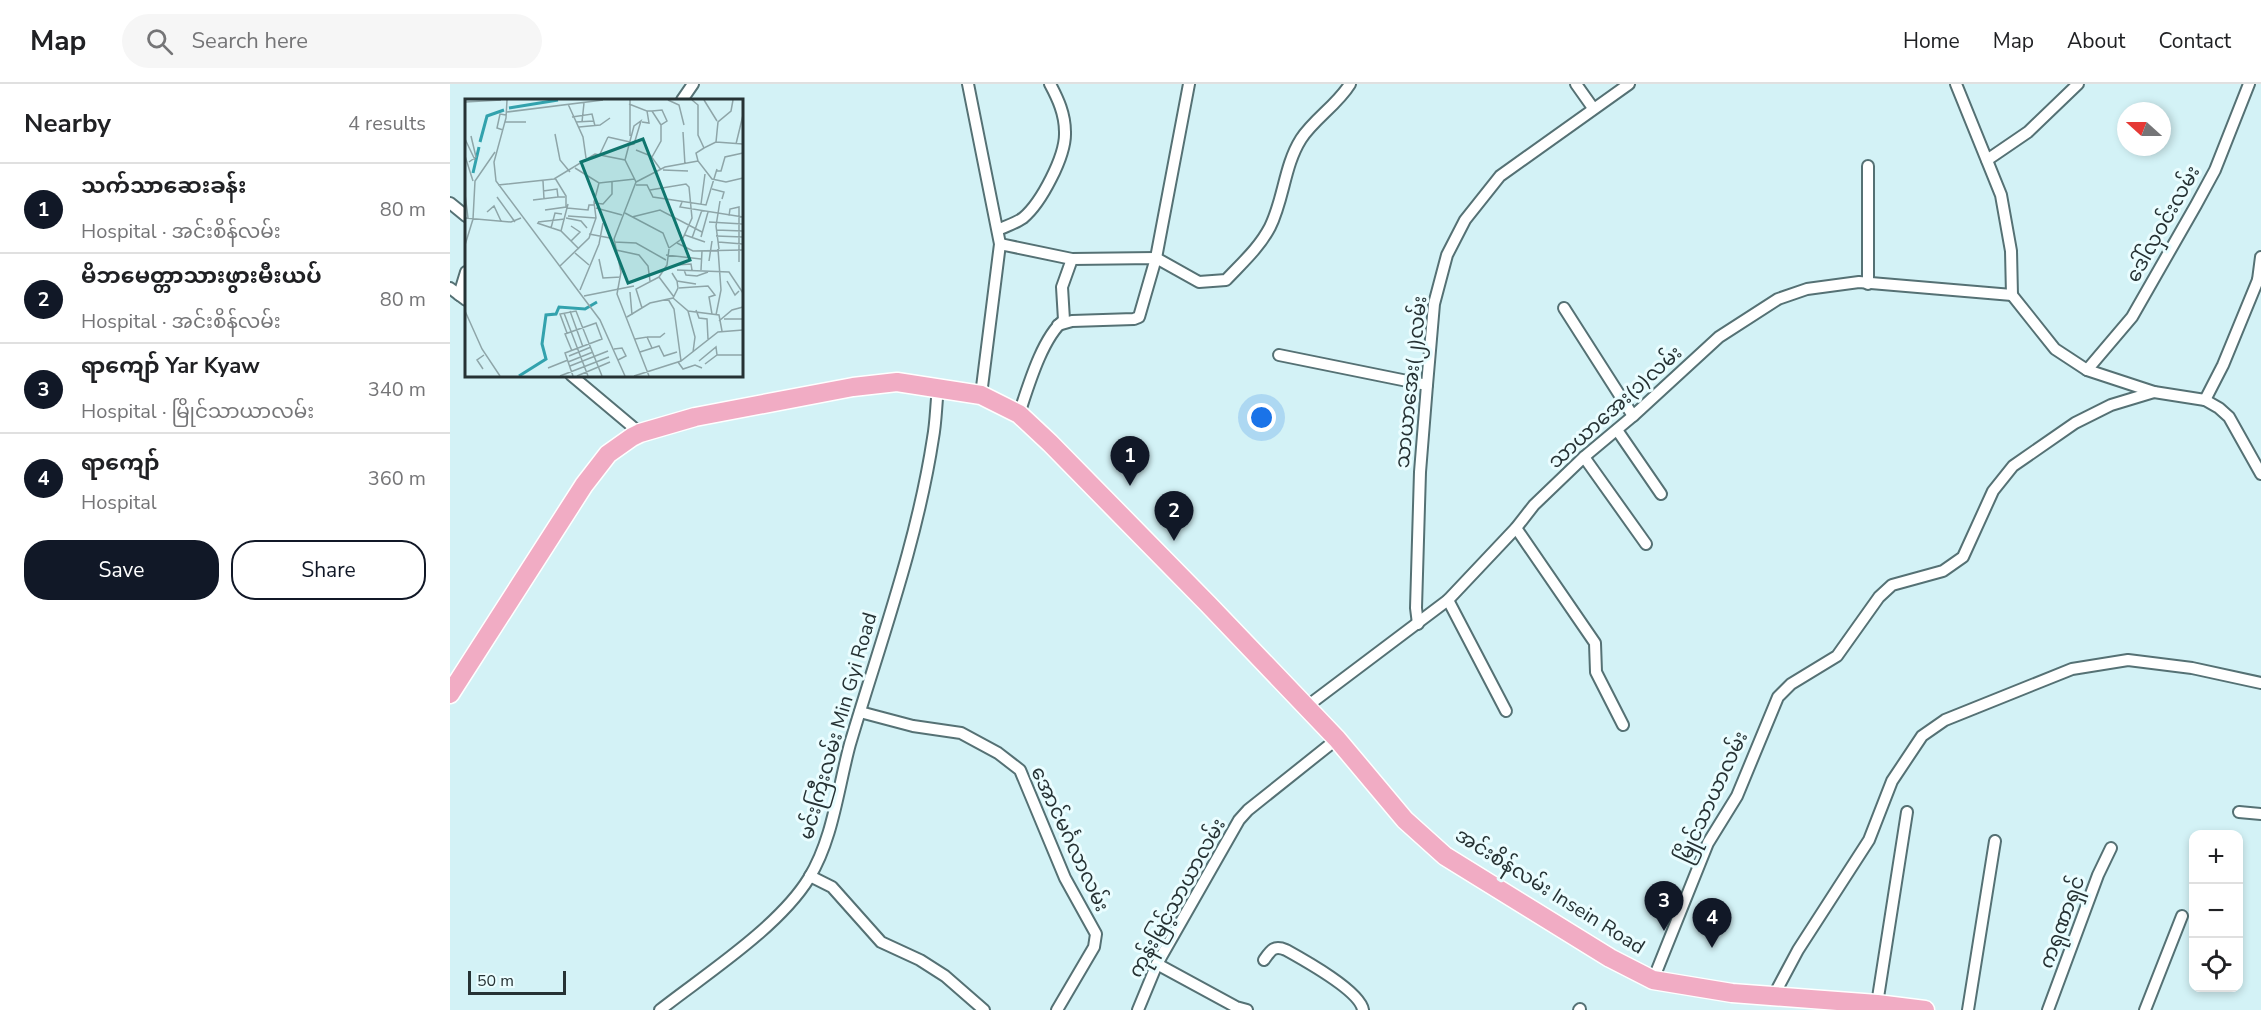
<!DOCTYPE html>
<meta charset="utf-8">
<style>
:root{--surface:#fff;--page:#f6f6f6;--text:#202124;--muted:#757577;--line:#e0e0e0;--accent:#111827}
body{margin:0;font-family:"Nunito Sans","Noto Sans Myanmar",sans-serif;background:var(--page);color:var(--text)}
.controls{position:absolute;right:18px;bottom:18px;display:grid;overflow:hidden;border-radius:12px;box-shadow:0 3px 9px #0003}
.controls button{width:54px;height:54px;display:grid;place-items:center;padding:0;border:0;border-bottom:2px solid var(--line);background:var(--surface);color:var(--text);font:30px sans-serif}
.compass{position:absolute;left:1667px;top:18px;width:54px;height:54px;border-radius:50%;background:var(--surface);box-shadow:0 3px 9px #0003;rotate:291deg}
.scale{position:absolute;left:18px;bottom:15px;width:98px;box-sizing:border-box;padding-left:6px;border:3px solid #263234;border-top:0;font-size:16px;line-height:21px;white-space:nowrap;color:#263234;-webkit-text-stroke:4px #eafdff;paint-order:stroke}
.you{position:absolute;left:812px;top:334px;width:21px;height:21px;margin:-15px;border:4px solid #fff;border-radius:50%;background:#1a73e8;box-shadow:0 0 0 9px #1a73e833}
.badge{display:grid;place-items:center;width:39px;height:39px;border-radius:50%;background:var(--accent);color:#fff;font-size:20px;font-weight:700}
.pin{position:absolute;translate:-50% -50px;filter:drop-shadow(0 2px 3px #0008)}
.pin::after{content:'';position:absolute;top:32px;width:21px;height:18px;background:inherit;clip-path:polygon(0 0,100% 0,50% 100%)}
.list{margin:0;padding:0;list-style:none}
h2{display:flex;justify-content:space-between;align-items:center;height:78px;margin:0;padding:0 24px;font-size:26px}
h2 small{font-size:20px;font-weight:400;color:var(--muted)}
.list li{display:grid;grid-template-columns:39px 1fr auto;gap:18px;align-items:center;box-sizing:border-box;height:90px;padding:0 24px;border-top:2px solid var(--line)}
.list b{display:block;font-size:22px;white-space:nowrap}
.list p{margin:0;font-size:20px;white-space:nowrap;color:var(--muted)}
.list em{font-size:20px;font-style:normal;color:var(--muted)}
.actions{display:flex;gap:12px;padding:18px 24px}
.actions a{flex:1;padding:14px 0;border:2px solid var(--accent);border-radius:24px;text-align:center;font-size:21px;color:var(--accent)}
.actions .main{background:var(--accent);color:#fff}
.icon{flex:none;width:33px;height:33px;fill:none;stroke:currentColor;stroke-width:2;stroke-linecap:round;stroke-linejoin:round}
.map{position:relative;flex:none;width:1811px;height:926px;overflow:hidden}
header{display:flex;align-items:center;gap:36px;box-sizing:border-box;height:84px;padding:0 30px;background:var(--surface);border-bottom:2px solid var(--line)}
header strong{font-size:28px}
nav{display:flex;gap:33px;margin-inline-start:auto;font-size:21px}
.search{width:420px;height:54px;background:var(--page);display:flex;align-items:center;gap:15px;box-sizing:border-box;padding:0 21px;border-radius:33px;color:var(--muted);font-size:22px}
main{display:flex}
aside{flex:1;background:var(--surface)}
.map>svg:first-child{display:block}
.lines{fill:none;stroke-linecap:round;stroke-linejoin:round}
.street-casing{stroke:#557174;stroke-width:14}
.primary-casing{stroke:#fff;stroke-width:21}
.street{stroke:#fff;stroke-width:10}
.primary{stroke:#f1acc4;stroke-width:18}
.labels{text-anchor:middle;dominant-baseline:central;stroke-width:6;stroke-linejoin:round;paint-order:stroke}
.street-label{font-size:20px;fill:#263234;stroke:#eafdff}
.inset-river{fill:none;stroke:#32a2ad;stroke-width:3}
.inset-road{fill:none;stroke:#8ea5a8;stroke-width:1.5}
.view{fill:#0f766e;fill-opacity:0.15;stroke:#0f766e;stroke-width:3}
.inset-edge{fill:none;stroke:#263234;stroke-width:3}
</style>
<header>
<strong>Map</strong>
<div class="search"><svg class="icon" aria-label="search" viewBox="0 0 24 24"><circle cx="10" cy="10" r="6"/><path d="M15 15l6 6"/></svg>Search here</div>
<nav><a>Home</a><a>Map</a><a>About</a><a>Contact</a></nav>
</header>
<main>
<aside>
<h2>Nearby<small>4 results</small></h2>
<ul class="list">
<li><span class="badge">1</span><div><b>သက်သာဆေးခန်း</b><p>Hospital · အင်းစိန်လမ်း</p></div><em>80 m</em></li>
<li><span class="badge">2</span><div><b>မိဘမေတ္တာသားဖွားမီးယပ်</b><p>Hospital · အင်းစိန်လမ်း</p></div><em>80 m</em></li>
<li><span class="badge">3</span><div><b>ရာကျော် Yar Kyaw</b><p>Hospital · မြိုင်သာယာလမ်း</p></div><em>340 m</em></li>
<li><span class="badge">4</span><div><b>ရာကျော်</b><p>Hospital</p></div><em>360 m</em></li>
</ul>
<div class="actions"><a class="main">Save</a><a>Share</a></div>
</aside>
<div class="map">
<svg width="1811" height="926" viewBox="0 0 1811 926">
<rect width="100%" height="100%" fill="#d3f2f6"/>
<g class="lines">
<g class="street-casing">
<g id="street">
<polyline points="518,0 550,160 531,311"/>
<polyline points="1126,0 1143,24"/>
<polyline points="1506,0 1551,111 1561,167 1562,211"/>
<polyline points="232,16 243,0"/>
<polyline points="1537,76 1578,48 1628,0"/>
<polyline points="0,119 16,132"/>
<path d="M 548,146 C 556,142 566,139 573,134 C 591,119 616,72 615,48 C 615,30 608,15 600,0"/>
<polyline points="550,160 622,175"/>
<polyline points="1808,196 1811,173"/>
<polyline points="1418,200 1418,82"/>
<polyline points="0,204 16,216"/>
<polyline points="9,211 16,188"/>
<polyline points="1562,211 1605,265 1637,286 1704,308 1755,316 1769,324 1779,333 1811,390"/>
<polyline points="1114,224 1183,332"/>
<polyline points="608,241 622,237 684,235 689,233 706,174 739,0"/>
<polyline points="829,271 977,301"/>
<polyline points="1637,286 1682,233 1746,121 1765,86 1799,0"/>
<polyline points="121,291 190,349"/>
<polyline points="1755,316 1773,281 1808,196 1811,196"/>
<path d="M 569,330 C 578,303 592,254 614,236 L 612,203 L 622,175 L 706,174 L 749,198 L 776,196 C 792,179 809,164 820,143 C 834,115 834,82 851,55 C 864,35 887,21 900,0"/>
<polyline points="1167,346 1211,410"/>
<polyline points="1134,373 1196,460"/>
<polyline points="1066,444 1145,559 1146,588 1173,641"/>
<polyline points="998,516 1056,627"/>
<polyline points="968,540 966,524 970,388 977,301 984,220 997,171 1015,136 1050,92 1179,0"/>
<polyline points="856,623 998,516 1066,444 1084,421 1134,373 1183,332 1269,253 1328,215 1357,205 1409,198 1562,211"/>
<polyline points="410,628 463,642 511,649 548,669 570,686 615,794 646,850 644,863 607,926"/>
<polyline points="1789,728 1811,730"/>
<polyline points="360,792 382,803 431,858 470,876 495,892 534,926"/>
<path d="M 814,876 C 821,866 824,861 836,866 C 854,876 910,907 913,926"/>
<polyline points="707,880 786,923 797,926"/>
<polyline points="1203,896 1258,759 1287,712 1328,613 1341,600 1387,572 1429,513 1442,501 1493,487 1513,473 1543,407 1563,382 1625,339 1661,321 1704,308"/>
<polyline points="1324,911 1348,866 1419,756 1442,697 1472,652 1495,636 1622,585 1678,576 1742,584 1811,599"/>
<polyline points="1427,920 1457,728"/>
<path d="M 210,926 C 256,890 329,843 359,794 C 383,755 388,704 400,660 C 430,559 467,459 483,354 C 486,338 486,321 488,304"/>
<polyline points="688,926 707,880 789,736 798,726 887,655"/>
<polyline points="1129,926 1130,925"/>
<polyline points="1518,926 1545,757"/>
<polyline points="1598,926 1648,791 1661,764"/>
<polyline points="1695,926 1732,832"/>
</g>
</g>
<g class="primary-casing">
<polyline id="primary" points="0,610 134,401 158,370 182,353 190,349 245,333 403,303 447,298 531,311 569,330 600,359 758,520 887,655 955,736 995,772 1160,874 1203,896 1282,909 1427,920 1475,926"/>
</g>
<use href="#street" class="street"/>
<use href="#primary" class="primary"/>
</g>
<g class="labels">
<g class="street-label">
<text transform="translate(1713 140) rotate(-61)">ဒေါ်လှဝင်းလမ်း</text>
<text transform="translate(961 298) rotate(-84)">သာယာအေး(၂)လမ်း</text>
<text transform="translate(1165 323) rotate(-42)">သာယာအေး(၁)လမ်း</text>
<text transform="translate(388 642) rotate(-74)">မင်းကြီးလမ်း Min Gyi Road</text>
<text transform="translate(1262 713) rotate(-65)">မြိုင်သာယာလမ်း</text>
<text transform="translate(620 755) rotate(65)">အောင်မင်္ဂလာလမ်း</text>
<text transform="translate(1100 807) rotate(32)">အင်းစိန်လမ်း Insein Road</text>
<text transform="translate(727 814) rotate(-61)">ကုန်းမြင့်သာယာလမ်း</text>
<text transform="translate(1612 838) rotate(-70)">ကရုဏာရှင်</text>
</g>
</g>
<g transform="translate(15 15)">
<rect width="278" height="278" fill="#d3f2f6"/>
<path class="inset-river" d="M 44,9 L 93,1M 15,43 L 22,17 L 39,11M 8,74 L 14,48M 54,277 L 81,260 L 77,245 L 81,216 L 91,215 L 94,208 L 120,210 L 132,203"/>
<path class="inset-road" d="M 42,1 L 41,19 L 29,63 L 31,82 L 135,221 L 160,277M 165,1 L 165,37M 203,1 L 214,6 L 219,26M 227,1 L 233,6 L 233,36 L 239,49 L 251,43 L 253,23 L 266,12 L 268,1M 239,1 L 252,22M 0,3 L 36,1M 103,5 L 118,38 L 121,59M 164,5 L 182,12 L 184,24 L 177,23M 182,12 L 187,12 L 196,26M 187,12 L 197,11 L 202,22 L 196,26 L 196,42 L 187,58M 42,13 L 138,1M 107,18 L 127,15 L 130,27M 40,23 L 61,23M 111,23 L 129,22M 117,23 L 119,4M 114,28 L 135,26 L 145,19M 38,31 L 32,29 L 35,15 L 41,16M 218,33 L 220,66M 90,35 L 95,61 L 105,73M 143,38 L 165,43M 0,40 L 10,61M 251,43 L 278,45M 271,45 L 278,16M 239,49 L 231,54 L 233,62 L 247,80 L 261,83 L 278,79M 171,51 L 186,57 L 196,71M 135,55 L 143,38M 0,57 L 8,82M 160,61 L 169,27 L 176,22 L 169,45 L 164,46M 4,63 L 11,58 L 6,37M 110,69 L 134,84 L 170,80M 198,71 L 223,72M 252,72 L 256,72 L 260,58 L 278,54M 78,82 L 79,100M 171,83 L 200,68 L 233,62M 33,86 L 89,80 L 130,55 L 160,61 L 171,83 L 149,140 L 156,173 L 152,195 L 184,277M 171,86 L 182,86 L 188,98 L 241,106 L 252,70M 247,90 L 259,93 L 257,100M 185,91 L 221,85 L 224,88 L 227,119 L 218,139 L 204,149M 78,92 L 92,90 L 93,98 L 100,98M 0,95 L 3,119M 32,98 L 50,123M 68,101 L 93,98M 217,103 L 215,108 L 278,118M 129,104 L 138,105 L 147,95 L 147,83M 236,105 L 240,75M 102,109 L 123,111 L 124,106 L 130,106M 131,109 L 157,116M 80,111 L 101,108 L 101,97 L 90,79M 22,113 L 29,107 L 36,122M 160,114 L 198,134 L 204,149M 103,117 L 131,119M 264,117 L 265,110 L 274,108 L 274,163M 167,118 L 195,111 L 237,133M 0,119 L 46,123 L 56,119M 101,119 L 116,122 L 122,129M 73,123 L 100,120M 244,123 L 278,125M 72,124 L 96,132 L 114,150M 106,127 L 115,133 L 106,142M 86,129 L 90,114 L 97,115M 251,131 L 278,132M 96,132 L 103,105M 124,135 L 145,139M 220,136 L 240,143M 251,137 L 278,138M 236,138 L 243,113M 227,139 L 237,111M 149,143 L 171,144 L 201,161M 253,143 L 278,145M 212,144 L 228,152 L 278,151M 0,146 L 8,120 L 10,82 L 30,53M 254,150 L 251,127 L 255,102M 151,151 L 174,156 L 183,167 L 185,182M 110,154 L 124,166M 201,156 L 236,160M 134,160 L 138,179 L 156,178M 244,162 L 247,142M 211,166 L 226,165 L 227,171M 95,167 L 124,139 L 131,119 L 129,103 L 134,84M 212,171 L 264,173 L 278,194M 219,171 L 221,176 L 232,177 L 243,173M 236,171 L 237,152M 207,174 L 212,182 L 231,185M 194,178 L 202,166 L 204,150M 194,178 L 209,198M 262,182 L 270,196 L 274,192M 214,189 L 243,187 L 250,196 L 244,198 L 247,215M 115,191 L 134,145 L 138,124M 165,193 L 167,216M 119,197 L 169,187M 208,199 L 223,212 L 230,238 L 228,253M 203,200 L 209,210 L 216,262M 177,209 L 171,190 L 194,178M 231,211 L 234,219 L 242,220 L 243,240M 0,212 L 17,250 L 35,277M 105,212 L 118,248M 223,212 L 254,216 L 257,232M 99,214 L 123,277M 251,216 L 256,191 L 253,150M 162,218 L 185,204 L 208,199 L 213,189 L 212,182M 259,220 L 278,220M 254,222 L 267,211 L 278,208M 102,234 L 95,215 L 111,212 L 137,277M 182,238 L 195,238 L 200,234M 170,240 L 182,238 L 187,249M 149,250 L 157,249 L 161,257 L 153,261M 107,252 L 100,235 L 131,224 L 137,240 L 100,254 L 108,277M 175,253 L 194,247 L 199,257 L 212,253M 104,257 L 126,248M 234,262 L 251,248 L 252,256M 103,263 L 128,253M 213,263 L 218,270 L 230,266 L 237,269M 240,265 L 252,256 L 278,256M 105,267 L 143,252M 83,269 L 103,261M 18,270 L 12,261 L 19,256M 95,277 L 144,258M 112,277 L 145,263M 169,277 L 216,262 L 253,233 L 278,231"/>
<path class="view" d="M 178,40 L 225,161 L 163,184 L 116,63 Z"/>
<rect width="278" height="278" class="inset-edge"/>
</g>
</svg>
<div class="controls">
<button>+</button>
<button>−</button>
<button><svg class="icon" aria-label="locate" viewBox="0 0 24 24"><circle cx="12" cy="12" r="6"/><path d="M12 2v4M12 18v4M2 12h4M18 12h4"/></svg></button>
</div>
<svg class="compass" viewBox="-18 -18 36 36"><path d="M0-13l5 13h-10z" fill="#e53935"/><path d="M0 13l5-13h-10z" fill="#757577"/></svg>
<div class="scale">50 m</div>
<div class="you"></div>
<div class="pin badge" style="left:680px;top:402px">1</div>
<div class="pin badge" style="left:724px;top:457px">2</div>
<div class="pin badge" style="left:1214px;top:847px">3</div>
<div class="pin badge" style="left:1262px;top:864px">4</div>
</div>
</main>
